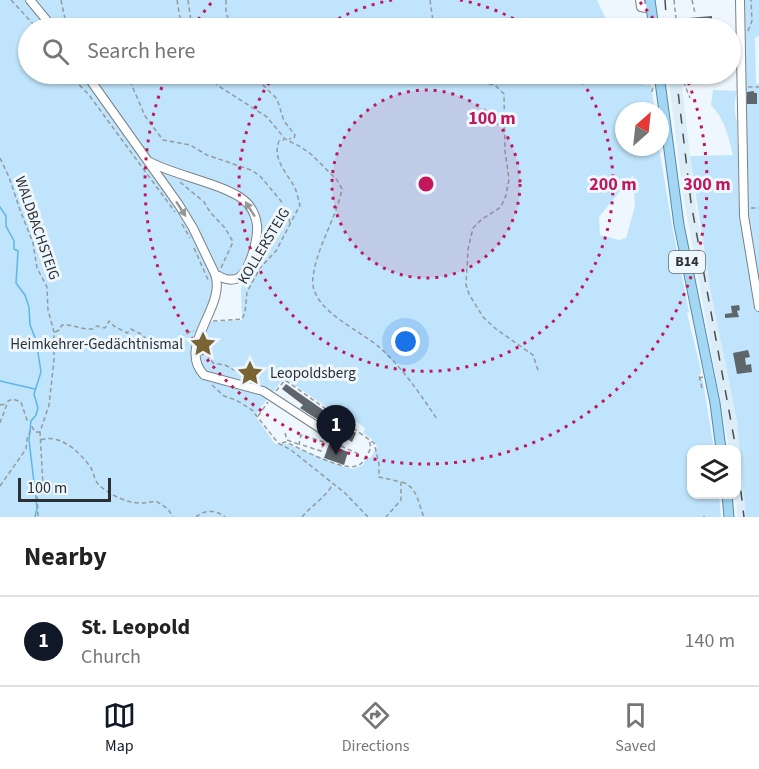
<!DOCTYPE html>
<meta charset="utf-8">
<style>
:root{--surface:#fff;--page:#f2f2f2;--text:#222;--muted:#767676;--line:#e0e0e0;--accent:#111827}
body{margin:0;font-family:"Source Sans 3",sans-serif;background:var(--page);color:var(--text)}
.controls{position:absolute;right:18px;bottom:18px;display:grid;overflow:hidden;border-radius:12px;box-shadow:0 2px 4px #0004}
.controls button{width:54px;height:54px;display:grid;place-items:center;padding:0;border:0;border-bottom:2px solid var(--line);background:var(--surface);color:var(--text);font:30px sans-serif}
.compass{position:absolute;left:615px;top:102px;width:54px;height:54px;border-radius:50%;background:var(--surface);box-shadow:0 2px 4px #0004;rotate:27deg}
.scale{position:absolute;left:18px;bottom:15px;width:93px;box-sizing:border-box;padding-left:6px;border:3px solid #2d3032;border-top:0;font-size:16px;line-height:21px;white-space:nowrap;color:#2d3032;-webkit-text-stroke:4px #eef7fd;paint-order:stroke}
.you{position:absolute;left:406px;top:342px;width:21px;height:21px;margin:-15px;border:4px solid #fff;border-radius:50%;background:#1a73e8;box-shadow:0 0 0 9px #1a73e833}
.badge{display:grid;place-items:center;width:39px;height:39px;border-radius:50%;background:var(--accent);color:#fff;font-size:20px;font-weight:700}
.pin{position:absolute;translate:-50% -50px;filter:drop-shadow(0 2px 3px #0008)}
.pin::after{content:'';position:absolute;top:32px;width:21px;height:18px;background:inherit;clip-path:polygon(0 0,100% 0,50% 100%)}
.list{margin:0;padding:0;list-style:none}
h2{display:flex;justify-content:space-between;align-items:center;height:78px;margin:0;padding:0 24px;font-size:26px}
h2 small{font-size:20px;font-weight:400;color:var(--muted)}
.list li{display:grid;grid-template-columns:39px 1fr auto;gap:18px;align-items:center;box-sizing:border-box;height:90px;padding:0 24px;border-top:2px solid var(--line)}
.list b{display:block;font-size:22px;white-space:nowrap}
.list p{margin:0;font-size:20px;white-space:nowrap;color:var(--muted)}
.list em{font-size:20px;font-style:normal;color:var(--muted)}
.icon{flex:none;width:33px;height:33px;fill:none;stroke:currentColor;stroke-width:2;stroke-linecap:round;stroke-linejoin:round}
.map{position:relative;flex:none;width:759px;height:517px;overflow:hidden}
.search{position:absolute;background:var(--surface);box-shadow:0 2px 4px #0004;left:18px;right:18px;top:18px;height:66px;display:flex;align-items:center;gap:15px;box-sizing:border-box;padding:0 21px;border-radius:33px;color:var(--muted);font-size:22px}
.sheet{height:168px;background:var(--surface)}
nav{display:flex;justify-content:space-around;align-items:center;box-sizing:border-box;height:84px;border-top:2px solid var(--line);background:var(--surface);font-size:16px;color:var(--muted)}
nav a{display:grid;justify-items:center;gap:3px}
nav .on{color:var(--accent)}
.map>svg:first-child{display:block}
.built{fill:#dcedf7}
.green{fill:#bfe4fb;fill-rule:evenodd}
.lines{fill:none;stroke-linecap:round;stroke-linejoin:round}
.stream{stroke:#5cb6e9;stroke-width:1.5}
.building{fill:#5e666b}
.minor-casing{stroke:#798287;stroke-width:10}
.major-casing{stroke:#528bac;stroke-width:11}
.path{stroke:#949a9e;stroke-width:1.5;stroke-dasharray:4.5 3;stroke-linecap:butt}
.minor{stroke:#fff;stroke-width:8}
.major{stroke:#a3d7f4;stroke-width:9}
.rail{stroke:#4b4f51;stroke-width:1.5;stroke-dasharray:10 10;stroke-linecap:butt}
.oneway{fill:#969898}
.ring{fill:none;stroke:#c2185b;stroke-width:3;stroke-dasharray:3 6}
.labels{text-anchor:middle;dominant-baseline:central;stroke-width:6;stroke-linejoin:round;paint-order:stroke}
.shield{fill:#eef7fd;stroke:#676c6f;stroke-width:1.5}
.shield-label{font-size:14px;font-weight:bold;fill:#2d3032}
.street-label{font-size:15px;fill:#2d3032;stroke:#eef7fd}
.poi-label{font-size:15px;fill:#2d3032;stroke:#eef7fd;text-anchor:end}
.centre{fill:#c2185b;stroke:#eef7fd;stroke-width:3}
.ring-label{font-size:18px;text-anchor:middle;font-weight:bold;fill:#c2185b;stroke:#eef7fd;stroke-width:6;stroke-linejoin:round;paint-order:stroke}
</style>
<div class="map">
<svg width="759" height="517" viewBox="0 0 759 517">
<rect width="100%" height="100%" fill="#eef7fd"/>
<polygon class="built" points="668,74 681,74 696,209 710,288 737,421 746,517 737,517 736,449 729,449 683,194"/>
<g class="green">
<path d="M 0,0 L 597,0 L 610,28 L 28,28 L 28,74 L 634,74 L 644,85 L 651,85 L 655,111 L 624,111 L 624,147 L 659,148 L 672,225 L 689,312 L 687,313 L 700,366 L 701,373 L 699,375 L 703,382 L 714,449 L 692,449 L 692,494 L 719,495 L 721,517 L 0,517 ZM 633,175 L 635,206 L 626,238 L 619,240 L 600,235 L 599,217 ZM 212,276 L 244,279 L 241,288 L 242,320 L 210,322 L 216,298 ZM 284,378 L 346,420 L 350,417 L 365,428 L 363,433 L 373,440 L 377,447 L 371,457 L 366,458 L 363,465 L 353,469 L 347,468 L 287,444 L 275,444 L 256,417 L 258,411 Z"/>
<path d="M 744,0 L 759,0 L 759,36 L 755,38 L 756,83 L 759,84 L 759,517 L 746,517 L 737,421 L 710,288 L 690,156 L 733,155 C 728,136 725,119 711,105 L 713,90 L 737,91 C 734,102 734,112 737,122 L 739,209 L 747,209 Z"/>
</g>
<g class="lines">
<g class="stream">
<polyline points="0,207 6,216 6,226 14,241 14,249 18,251 16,283 25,295 29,307 30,325 36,340 41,372 34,394 38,408 36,415 31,421 29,440 37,508 35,517"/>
<polyline points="0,381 35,389"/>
</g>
</g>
<g class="building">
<polygon points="712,16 712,28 690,28 689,18"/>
<polygon points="754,91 754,93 757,93 757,104 747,104 747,92"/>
<polygon points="739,305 740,310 737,311 739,317 725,318 725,314 732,313 731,306"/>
<polygon points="748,350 750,357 745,358 746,365 751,364 752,372 737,374 733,353"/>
<polygon points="286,384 356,433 352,442 341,435 339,440 332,438 335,431 300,408 303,405 282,389"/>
<polygon points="329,444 348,452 344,465 324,458"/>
</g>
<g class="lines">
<g class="minor-casing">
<g id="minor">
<polyline points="30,0 53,28"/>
<polyline points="640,0 641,7 651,9"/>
<polyline points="740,0 744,216 759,307"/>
<path d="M 86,74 L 179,205 L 193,228 L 215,274 C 222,278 228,281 236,279 C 250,274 258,238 257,225 C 256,217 253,210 248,204 C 232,185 174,176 148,161"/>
<path d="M 215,274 C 227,307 176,345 204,375 L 263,391 L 332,436"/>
</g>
</g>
<g class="major-casing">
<g id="major">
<polyline points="650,0 654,28"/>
<polyline points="659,74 679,225 715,403 721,449"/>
<polyline points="727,494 729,517"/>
</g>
</g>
<g class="path">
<polyline points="11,0 37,28"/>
<polyline points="61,0 65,19 71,28"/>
<polyline points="177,0 180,18 185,28"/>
<polyline points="188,0 192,28"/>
<polyline points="226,0 226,12 231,28"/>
<polyline points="430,0 434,28"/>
<polyline points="674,0 677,28"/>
<polyline points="692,0 695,13"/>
<polyline points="748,31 752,21 751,0"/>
<polyline points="69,74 89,95 175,212"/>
<polyline points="127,74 145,116 163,140 190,145 207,155 251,170 260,176 281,201 289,217 290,226"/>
<path d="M 212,74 L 217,85 L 267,117 L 285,139 L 301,147 L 312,155 L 337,180 L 342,189 C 336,219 317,246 313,277 C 308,309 360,330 379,347 C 403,368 420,394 437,419"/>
<polyline points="252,74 277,99 284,121 295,135 294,138 289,139"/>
<polyline points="460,74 496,86 504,94 505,151 509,179 506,195 501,207 482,219 473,228 468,249 466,285 469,294 483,317 496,329 533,355 539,373"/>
<polyline points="683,74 684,83 690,98"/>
<polyline points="748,87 759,87"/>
<polyline points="652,92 653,86"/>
<polyline points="0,158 9,177 20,210 33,243 37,268 47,287 48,310 54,332 54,360 49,405 40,432 43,485 37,492 38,517"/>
<polyline points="180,182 204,202 210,212 225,228 233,242 220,270"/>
<polyline points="751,208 759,208"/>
<polyline points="182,224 190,238"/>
<polyline points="194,248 209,282"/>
<path d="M 213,321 L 242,319 L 245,313 L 247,292 L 260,268 L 276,251 L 300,205 C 298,199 297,192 294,186 C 286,172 272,158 279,141 L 284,140"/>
<path d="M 55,332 L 59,330 L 62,325 C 73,324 82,330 93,329 L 97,326 L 105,328 L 109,321 L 114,326 L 127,333 L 131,329 L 141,334 L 158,349 L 163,349 L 191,331 L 194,331"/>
<polyline points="203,348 213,363 225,365 259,383"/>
<polyline points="212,385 224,396 236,400 252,410 278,443 291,450 345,493 368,517"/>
<polyline points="702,388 699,375 700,378 703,377"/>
<polyline points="276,391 285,380 374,443 379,464 379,477 401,482 401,500 386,517"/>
<polyline points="0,405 6,404"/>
<polyline points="258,416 268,402"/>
<polyline points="0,423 8,401 13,399 21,402 28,423"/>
<polyline points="285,433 287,440 298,444"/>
<path d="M 41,440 C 60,433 81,453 91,468 C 94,473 94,480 99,485 C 108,494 128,504 142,503 C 147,503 151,502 156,501 L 168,509 L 173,517"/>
<polyline points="324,442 301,435 299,444 321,451 324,442 328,442"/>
<path d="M 282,443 L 286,442 C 301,449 342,471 356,466 C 362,465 363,461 366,457 C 370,450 372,448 369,440"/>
<polyline points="334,443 361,455"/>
<path d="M 402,482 C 418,487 418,504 424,517"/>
<polyline points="0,486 26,449 27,439 32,427 35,432 40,432"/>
<polyline points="704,516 704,517"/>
<path d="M 196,517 C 205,509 216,510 225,517"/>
<path d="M 302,517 C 312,505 325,498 333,484"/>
</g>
<use href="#minor" class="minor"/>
<use href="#major" class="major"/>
<g class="rail">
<polyline points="665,0 667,28"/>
<polyline points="676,74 691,203 736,449"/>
<polyline points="736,451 744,517"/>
</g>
</g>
<defs><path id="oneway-solid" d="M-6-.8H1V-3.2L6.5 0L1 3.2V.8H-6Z" transform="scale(1.5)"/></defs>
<g class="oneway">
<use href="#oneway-solid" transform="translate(181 209) rotate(57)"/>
<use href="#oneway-solid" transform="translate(250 209) rotate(-123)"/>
</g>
<circle cx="426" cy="184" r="94" fill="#c2185b" fill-opacity=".12"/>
<g class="ring">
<circle cx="426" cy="184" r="94"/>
<path d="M323 28A187 187 0 0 1 392 0M460 0A187 187 0 0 1 529 28M577 74A187 187 0 1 1 275 74"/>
<path d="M193 27A281 281 0 0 1 212 2M640 2A281 281 0 0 1 659 27M685 74A281 281 0 1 1 167 74"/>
</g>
<defs>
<g id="sight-bare" transform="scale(2.07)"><path d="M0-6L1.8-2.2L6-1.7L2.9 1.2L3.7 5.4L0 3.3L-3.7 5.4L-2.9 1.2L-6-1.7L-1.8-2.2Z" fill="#7a6434" stroke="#eef7fd" stroke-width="2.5" paint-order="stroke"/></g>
</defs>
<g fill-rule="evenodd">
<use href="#sight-bare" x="203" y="344"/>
<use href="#sight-bare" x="250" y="373"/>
</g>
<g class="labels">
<rect class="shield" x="669" y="251" width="36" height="22" rx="4.5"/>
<g class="shield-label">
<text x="687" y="262">B14</text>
</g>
<g class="street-label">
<text transform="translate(37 228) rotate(71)">WALDBACHSTEIG</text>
<text transform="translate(264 246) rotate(-59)">KOLLERSTEIG</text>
</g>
<g class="poi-label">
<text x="183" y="344">Heimkehrer-Gedächtnismal</text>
<text x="270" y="373" text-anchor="start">Leopoldsberg</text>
</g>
</g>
<circle cx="426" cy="184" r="9" class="centre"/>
<g class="ring-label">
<text x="492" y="124">100 m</text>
<text x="613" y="190">200 m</text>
<text x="707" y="190">300 m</text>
</g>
</svg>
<div class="controls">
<button><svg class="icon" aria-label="layers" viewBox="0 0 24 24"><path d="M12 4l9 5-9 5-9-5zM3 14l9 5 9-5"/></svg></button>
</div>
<svg class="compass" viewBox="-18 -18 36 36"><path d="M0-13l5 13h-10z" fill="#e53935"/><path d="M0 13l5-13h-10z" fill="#767676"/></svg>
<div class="scale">100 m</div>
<div class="you"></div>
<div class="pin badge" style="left:336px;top:455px">1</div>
<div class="search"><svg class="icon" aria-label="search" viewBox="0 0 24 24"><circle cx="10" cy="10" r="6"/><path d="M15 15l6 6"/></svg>Search here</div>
</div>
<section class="sheet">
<h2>Nearby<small></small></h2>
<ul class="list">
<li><span class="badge">1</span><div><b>St. Leopold</b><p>Church</p></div><em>140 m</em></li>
</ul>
</section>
<nav>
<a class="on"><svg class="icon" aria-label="map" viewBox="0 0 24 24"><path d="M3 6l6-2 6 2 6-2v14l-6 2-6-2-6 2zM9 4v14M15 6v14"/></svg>Map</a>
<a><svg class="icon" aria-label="directions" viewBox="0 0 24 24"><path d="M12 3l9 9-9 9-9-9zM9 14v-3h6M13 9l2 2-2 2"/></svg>Directions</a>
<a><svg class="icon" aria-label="saved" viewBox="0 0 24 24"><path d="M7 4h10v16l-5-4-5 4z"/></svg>Saved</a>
</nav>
